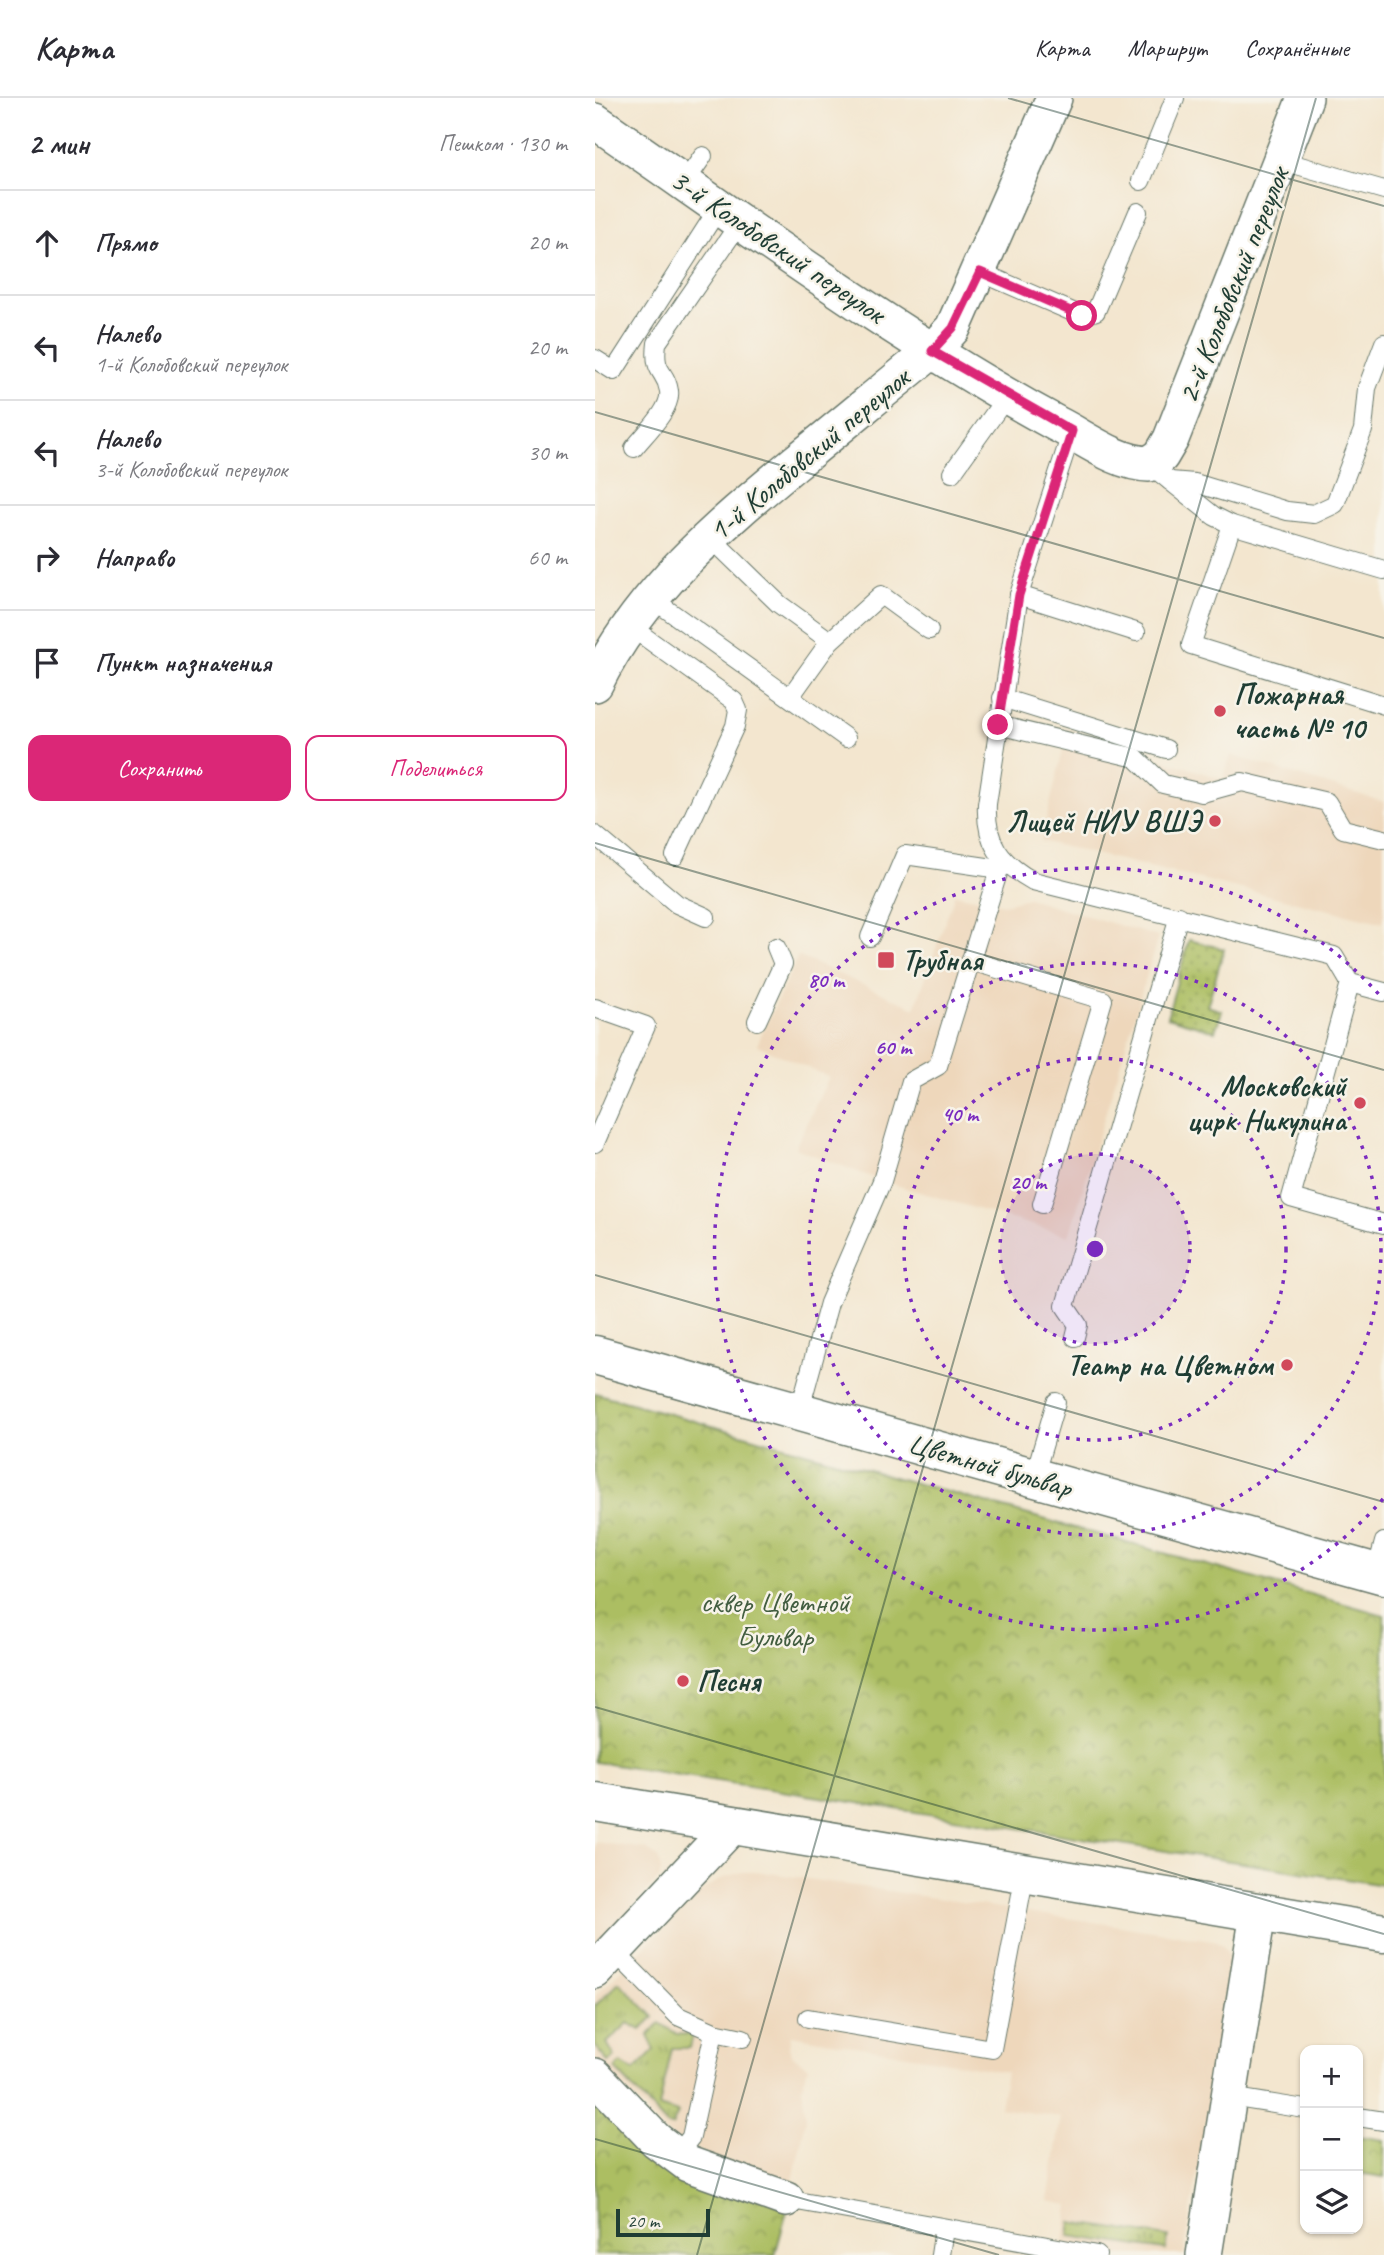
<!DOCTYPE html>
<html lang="ru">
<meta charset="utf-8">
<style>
:root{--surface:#fff;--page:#f2f2f3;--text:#2b2b33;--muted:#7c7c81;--line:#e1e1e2;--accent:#db2777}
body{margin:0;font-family:Caveat,sans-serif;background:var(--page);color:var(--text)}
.controls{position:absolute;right:21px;bottom:21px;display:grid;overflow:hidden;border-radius:14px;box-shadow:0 2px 5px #0004}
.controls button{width:63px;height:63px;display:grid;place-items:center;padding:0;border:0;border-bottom:2px solid var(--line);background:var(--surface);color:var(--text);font:35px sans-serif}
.scale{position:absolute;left:21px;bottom:18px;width:94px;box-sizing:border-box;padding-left:7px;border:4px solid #1f3d34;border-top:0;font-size:19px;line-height:24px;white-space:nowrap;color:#1f3d34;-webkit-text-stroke:5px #f7f3e8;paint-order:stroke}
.stop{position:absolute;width:21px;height:21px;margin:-16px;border:5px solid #db2777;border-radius:50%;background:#fff}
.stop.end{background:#db2777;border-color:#fff;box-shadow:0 2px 7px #0008}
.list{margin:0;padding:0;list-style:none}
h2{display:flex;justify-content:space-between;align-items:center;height:91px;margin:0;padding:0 28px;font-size:30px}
h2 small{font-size:23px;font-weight:400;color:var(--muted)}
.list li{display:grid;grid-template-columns:46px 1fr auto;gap:21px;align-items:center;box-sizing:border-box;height:105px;padding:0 28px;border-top:2px solid var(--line)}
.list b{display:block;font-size:26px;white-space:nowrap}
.list p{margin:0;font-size:23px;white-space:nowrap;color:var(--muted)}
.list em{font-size:23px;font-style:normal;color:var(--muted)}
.actions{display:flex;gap:14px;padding:21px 28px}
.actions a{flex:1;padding:16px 0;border:2px solid var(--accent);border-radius:14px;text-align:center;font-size:24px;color:var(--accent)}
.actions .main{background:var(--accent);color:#fff}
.icon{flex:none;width:38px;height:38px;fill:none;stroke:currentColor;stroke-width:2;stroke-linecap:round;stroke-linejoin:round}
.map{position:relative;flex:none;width:789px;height:2157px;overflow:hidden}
header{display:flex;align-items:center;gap:42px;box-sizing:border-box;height:98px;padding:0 35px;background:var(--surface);border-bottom:2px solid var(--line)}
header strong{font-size:33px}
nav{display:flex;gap:38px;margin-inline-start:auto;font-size:24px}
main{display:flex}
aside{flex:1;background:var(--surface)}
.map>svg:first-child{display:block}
.built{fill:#eed7bb}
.grass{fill:url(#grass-tufts);stroke:#667e4b;stroke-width:2}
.park{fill:url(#park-crowns);stroke:#667e4b;stroke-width:2}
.garden{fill:url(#garden-dots);stroke:#667e4b;stroke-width:2}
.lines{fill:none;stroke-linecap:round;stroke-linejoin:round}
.lane-casing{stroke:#69786a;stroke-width:20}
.street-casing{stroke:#69786a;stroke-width:38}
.secondary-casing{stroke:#69786a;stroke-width:41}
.lane{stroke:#fff;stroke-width:18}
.street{stroke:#fff;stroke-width:35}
.secondary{stroke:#fff;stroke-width:38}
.route{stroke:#db2777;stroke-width:9}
.ticks{fill:none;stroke:#1f3d34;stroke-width:2;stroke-opacity:0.45}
.ring{fill:none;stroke:#7b2cbf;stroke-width:3.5;stroke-dasharray:3.5 7}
.poi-dot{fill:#d1495b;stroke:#f7f3e8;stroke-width:2.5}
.labels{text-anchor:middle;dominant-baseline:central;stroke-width:5;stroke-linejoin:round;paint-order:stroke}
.street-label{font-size:30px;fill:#1f3d34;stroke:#f7f3e8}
.poi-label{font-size:30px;font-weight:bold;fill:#1f3d34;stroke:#f7f3e8;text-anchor:start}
.park-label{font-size:30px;fill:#425d40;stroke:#f7f3e8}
.centre{fill:#7b2cbf;stroke:#f7f3e8;stroke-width:3.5}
.ring-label{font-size:21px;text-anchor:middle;font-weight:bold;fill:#7b2cbf;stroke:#f7f3e8;stroke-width:5;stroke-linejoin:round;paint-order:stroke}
</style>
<header>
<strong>Карта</strong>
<nav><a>Карта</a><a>Маршрут</a><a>Сохранённые</a></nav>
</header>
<main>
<aside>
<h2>2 мин<small>Пешком · 130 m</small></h2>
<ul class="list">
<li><svg class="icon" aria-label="ahead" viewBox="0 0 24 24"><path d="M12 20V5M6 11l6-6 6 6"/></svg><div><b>Прямо</b></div><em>20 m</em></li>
<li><svg class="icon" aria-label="left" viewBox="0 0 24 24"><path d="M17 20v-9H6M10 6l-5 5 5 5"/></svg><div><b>Налево</b><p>1-й Колобовский переулок</p></div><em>20 m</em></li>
<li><svg class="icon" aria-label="left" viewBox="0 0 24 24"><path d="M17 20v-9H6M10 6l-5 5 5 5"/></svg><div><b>Налево</b><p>3-й Колобовский переулок</p></div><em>30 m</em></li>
<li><svg class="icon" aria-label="right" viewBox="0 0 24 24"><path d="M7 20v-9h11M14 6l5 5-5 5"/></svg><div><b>Направо</b></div><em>60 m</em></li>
<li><svg class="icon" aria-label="arrive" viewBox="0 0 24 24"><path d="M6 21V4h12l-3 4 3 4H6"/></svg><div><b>Пункт назначения</b></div></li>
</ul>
<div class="actions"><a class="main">Сохранить</a><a>Поделиться</a></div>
</aside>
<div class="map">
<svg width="789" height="2157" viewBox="0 0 789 2157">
<defs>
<pattern id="grass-tufts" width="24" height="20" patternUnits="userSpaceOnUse" patternTransform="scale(1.75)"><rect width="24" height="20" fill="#acbe62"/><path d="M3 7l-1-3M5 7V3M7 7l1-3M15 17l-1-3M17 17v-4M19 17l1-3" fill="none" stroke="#8b9c52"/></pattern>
<pattern id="park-crowns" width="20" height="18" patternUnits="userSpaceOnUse" patternTransform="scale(1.75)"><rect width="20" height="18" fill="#acbe62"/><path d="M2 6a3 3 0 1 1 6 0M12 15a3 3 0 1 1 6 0" fill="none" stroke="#8b9c52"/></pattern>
<pattern id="garden-dots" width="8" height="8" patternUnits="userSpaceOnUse" patternTransform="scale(1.75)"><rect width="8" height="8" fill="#acbe62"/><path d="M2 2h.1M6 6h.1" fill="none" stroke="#8b9c52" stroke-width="1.8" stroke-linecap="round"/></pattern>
</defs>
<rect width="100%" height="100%" fill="#f7f3e8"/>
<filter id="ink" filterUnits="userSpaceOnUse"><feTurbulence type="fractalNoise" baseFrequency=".0143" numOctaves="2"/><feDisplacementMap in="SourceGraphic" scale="14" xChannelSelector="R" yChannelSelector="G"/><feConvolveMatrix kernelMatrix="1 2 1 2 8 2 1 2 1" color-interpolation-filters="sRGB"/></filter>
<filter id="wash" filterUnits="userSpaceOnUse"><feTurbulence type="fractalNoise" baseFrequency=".00686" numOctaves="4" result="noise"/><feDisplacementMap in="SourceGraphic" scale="28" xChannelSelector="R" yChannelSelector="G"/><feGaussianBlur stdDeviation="1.57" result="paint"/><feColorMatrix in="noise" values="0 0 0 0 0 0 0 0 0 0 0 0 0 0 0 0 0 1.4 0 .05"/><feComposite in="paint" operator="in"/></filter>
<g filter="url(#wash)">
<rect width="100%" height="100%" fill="#f3e6cf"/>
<g class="built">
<polygon points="473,632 628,681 636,657 789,704 789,825 446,743"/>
<polygon points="360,796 409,806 433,800 563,839 474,1138 287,1083 200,1050 234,979 162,947 203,858 320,910"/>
<polygon points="0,1744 51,1751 63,1759 66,1772 64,1780 0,1849"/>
<polygon points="147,1774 167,1774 617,1842 628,1847 634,1858 635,1871 589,2157 467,2157 474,2107 453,2103 466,2019 405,2010 411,1974 196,1937 194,1949 198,1958 213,1969 207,1989 211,2021 197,2087 135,2069 71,2035 0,1959 0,1898 106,1793 128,1780"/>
</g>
<g class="grass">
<polygon points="24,1884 59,1919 46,1932 33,1925 12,1945 20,1959 14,1965 0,1949 0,1908"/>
<polygon points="65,1925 82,1936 98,1937 95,1950 77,1950 64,2009 83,2015 77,2028 72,2027 20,1971 26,1965 39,1973 60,1952 53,1938"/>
<polygon points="476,2124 573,2139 571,2152 474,2138"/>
</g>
<g class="park">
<polygon points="0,1295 789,1517 789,1787 0,1664"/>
<polygon points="0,1997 192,2113 180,2157 0,2157"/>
<polygon points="763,2038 789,2042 789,2079 763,2075"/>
</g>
<polygon class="garden" points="594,842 629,851 612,908 627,913 620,933 572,919"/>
</g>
<g filter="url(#ink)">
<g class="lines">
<g class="lane-casing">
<g id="lane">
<polyline points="688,63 789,92"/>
<polyline points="546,83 580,0"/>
<polyline points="90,84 108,58"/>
<polyline points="385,174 487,218 501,213 543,114"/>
<polyline points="0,261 19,273 125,108"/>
<path d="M 477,333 L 424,497 L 392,706 C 390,744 405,765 438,783 L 739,858 L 755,885 L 696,1100 L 789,1126"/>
<path d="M 39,350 C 50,336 77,311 74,293 C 71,271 58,278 62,245 L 146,123"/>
<polyline points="554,366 575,383 600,385 692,413 719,416 740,406 768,332 772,290 789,245"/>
<polyline points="357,375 412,298"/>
<polyline points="575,383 619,418 637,427 789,472"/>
<polyline points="637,427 596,547 789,607"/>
<polyline points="114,438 184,506 235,543"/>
<polyline points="424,497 541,534"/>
<polyline points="56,500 251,640"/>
<polyline points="36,529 139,603 143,612 140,628 80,758"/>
<polyline points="195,599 235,543 286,497 334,532"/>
<polyline points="407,600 571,651"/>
<polyline points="403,627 541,660 568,686 607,695 647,684 732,704 748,731 789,741"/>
<polyline points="0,737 82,806 111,819"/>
<polyline points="275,839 310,757 405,771"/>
<polyline points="376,863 508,902 447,1106"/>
<polyline points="755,885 789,894"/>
<polyline points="0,910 51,928 0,1045"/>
<polyline points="162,923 188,866 181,849"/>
<polyline points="480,1239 483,1227 470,1208 584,818"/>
<polyline points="204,1314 234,1205 287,1083 316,983 343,968 407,762"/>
<polyline points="439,1379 461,1304"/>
<polyline points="781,1474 789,1444"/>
<polyline points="19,1853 83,1918 119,1934 96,2039 81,2058"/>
<polyline points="213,1920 397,1951 430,1775"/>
<polyline points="119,1934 148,1940"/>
<polyline points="635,1999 710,2011"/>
<polyline points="763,2019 789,2023"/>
<polyline points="191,2101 502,2157"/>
<polyline points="345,2157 349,2131"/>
</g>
</g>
<g class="street-casing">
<g id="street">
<path d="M 0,23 C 151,127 300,238 462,326 C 490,340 522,365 554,366 L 566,358 L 576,341 L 710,0"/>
<path d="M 0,586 C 45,494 123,429 200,365 C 246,328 291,290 337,253 L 358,230 L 459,0"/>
<polyline points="0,1873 139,1726"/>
<polyline points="0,1978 61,2042 93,2066 191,2101"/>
<polyline points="609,2157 663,1815"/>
</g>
</g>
<g class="secondary-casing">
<g id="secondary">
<polyline points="0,1257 789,1477"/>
<polyline points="0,1704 789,1835"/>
</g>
</g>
<use href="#lane" class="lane"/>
<use href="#street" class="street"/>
<use href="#secondary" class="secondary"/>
</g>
</g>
<g class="lines" filter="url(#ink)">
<polyline class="route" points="403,627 424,497 477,333 337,253 358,230 385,174 487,218"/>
</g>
<path class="ticks" d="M 413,0 L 789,108M 0,314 L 789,540M 0,745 L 789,972M 0,1177 L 789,1404M 0,1609 L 789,1836M 0,2041 L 404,2157M 102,2157 L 721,0"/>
<circle cx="500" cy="1151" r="95" fill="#7b2cbf" fill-opacity=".12"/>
<g class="ring">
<circle cx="500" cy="1151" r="95"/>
<circle cx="500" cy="1151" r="191"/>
<circle cx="500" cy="1151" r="286"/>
<path d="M788 1401A381 381 0 1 1 788 901"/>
</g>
<g class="poi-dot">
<circle cx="625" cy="613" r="7"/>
<circle cx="620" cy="723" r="7"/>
<rect x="282" y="853" width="18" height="18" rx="3.5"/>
<circle cx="765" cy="1005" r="7"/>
<circle cx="692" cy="1267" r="7"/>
<circle cx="88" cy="1583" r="7"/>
</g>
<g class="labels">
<g class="street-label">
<text transform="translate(183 148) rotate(34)">3-й Колобовский переулок</text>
<text transform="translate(638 187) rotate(-68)">2-й Колобовский переулок</text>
<text transform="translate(214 356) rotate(-40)">1-й Колобовский переулок</text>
<text transform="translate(395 1367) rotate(16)">Цветной бульвар</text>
</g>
<g class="poi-label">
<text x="639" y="596">Пожарная<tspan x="639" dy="34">часть № 10</tspan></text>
<text x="606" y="723" text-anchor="end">Лицей НИУ ВШЭ</text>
<text x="307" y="862">Трубная</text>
<text x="751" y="988" text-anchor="end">Московский<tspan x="751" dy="34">цирк Никулина</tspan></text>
<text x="678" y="1267" text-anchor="end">Театр на Цветном</text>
<text x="102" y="1583">Песня</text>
</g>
<g class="park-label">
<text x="180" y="1504">сквер Цветной<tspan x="180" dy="34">Бульвар</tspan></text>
</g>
</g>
<circle cx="500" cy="1151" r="10" class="centre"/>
<g class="ring-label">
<text x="231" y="889">80 m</text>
<text x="298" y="956">60 m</text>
<text x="365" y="1023">40 m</text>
<text x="433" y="1091">20 m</text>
</g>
</svg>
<div class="controls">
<button>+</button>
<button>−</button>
<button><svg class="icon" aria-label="layers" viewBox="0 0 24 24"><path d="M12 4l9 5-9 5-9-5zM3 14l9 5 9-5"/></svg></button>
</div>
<div class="scale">20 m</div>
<div class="stop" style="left:487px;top:218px"></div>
<div class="stop end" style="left:403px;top:627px"></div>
</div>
</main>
